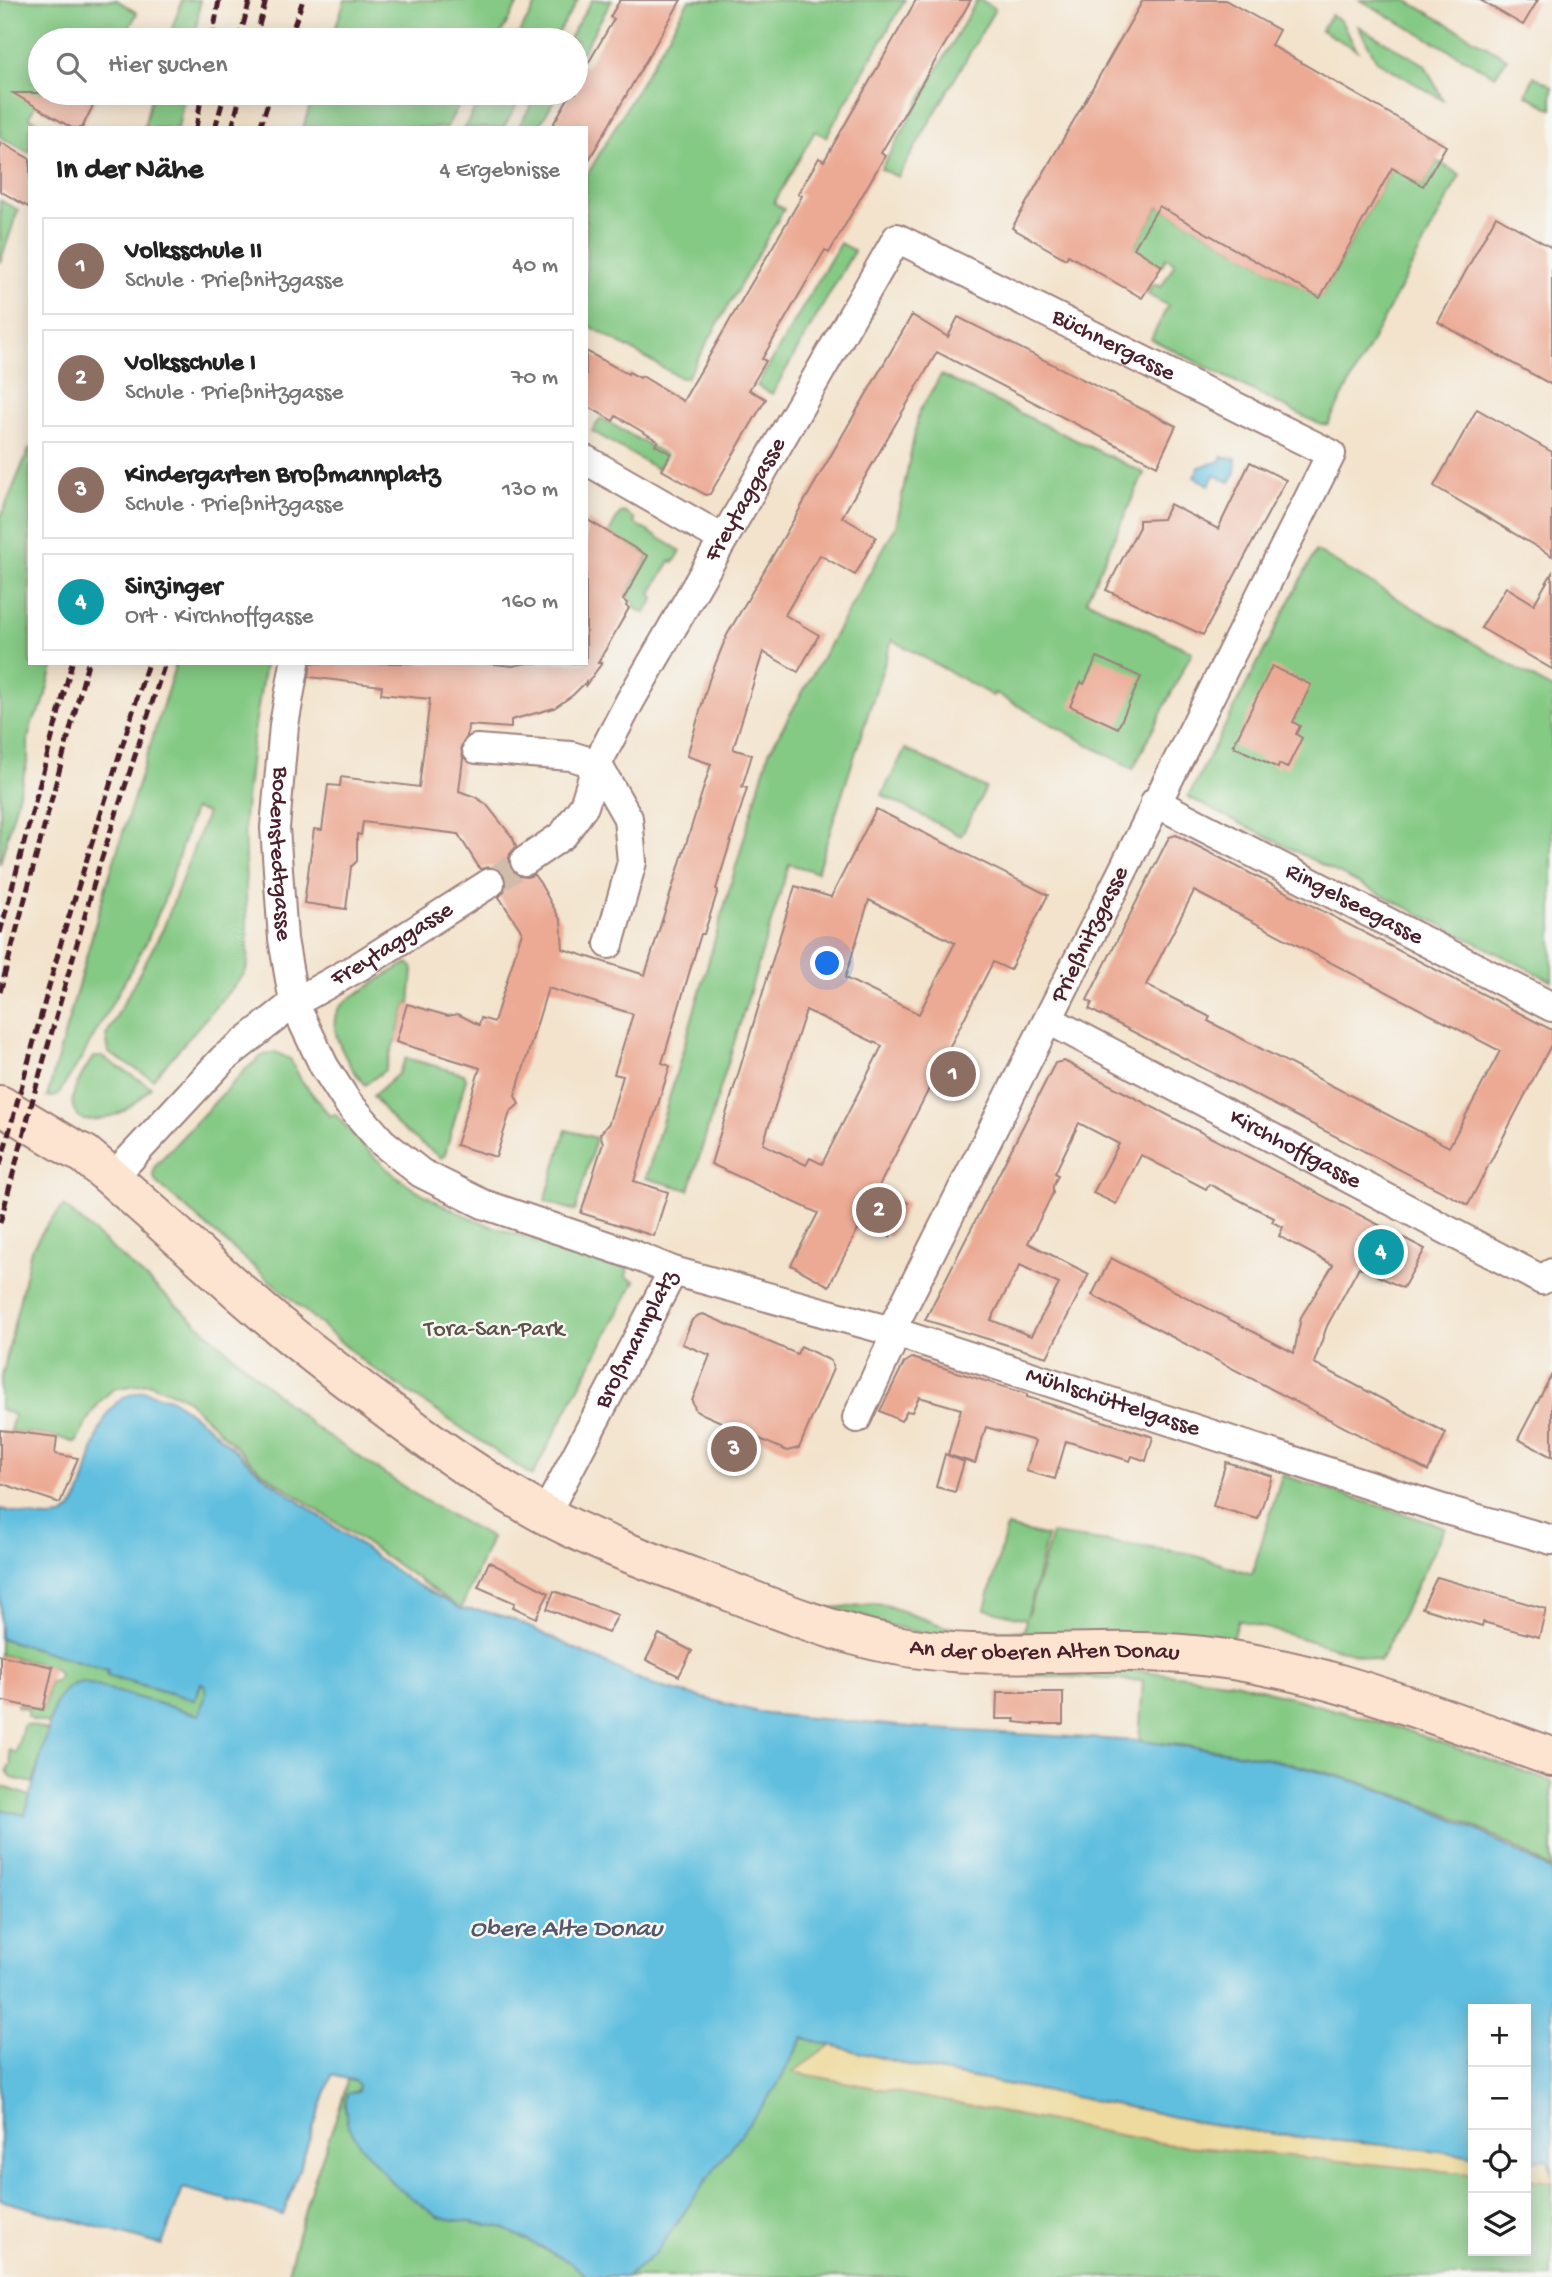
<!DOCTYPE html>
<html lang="de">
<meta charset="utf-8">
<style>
:root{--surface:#fff;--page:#f2f2f2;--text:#222;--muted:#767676;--line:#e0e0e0;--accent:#d93025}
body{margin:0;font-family:"Gochi Hand",sans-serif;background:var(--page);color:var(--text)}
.controls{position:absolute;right:21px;bottom:21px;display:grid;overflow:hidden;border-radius:0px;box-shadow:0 4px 18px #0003}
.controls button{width:63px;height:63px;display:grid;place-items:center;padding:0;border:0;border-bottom:2px solid var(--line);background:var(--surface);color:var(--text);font:35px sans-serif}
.you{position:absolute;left:828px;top:964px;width:24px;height:24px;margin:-18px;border:5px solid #fff;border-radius:50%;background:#1a73e8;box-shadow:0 0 0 10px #1a73e833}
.badge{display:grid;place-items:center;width:46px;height:46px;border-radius:50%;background:var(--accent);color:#fff;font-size:23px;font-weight:700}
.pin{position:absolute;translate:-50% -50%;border:4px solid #fff;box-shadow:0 2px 7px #0006}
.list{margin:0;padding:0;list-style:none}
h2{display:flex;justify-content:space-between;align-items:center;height:91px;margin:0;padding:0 28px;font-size:30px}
h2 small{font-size:23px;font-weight:400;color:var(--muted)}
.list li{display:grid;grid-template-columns:46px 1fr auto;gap:21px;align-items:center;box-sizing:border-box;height:98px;margin:0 14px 14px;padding:0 14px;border:2px solid var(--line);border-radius:0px}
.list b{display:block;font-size:26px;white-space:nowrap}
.list p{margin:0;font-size:23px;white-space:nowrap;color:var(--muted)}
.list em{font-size:23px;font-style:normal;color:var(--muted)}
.icon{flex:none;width:38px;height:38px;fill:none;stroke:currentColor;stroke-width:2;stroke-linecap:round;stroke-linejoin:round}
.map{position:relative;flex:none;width:1552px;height:2277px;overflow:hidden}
.search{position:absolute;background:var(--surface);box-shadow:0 4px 18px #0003;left:28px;top:28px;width:560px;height:77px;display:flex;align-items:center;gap:18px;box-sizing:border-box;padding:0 24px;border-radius:38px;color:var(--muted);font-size:26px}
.panel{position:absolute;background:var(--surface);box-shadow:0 4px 18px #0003;left:28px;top:126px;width:560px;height:539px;border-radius:0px}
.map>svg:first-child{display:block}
.green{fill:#84c984;stroke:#677458;stroke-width:2;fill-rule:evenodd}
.sand{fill:#eeda9e;stroke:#9c7c64;stroke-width:2}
.water{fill:#61bfdf;stroke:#566f85;stroke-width:2}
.building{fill:#ecaa94;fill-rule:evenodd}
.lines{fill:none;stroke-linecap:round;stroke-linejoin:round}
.street-tunnel{stroke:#d1bcac;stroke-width:28;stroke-dasharray:28 14;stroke-linecap:butt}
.street-casing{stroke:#9e817c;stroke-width:32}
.secondary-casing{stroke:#9e817c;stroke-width:42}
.street{stroke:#fff;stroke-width:28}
.secondary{stroke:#fde4d1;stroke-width:38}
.rail{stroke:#4a1f2b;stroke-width:5;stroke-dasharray:10 5;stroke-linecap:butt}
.labels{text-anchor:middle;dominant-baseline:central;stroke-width:5;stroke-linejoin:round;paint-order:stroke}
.street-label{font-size:24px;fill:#4a1f2b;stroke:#f6f6f2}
.park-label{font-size:24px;fill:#5b5246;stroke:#f6f6f2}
.water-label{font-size:26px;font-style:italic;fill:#52576a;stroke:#f6f6f2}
</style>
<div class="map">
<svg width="1552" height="2277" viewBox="0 0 1552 2277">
<rect width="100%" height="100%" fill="#f6f6f2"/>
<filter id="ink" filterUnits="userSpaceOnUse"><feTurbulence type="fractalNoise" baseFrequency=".0143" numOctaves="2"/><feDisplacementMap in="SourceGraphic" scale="14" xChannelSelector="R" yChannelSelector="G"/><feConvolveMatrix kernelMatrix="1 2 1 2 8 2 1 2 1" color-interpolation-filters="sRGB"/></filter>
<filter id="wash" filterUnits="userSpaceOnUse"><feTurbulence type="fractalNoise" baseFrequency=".00686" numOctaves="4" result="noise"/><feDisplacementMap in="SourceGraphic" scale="28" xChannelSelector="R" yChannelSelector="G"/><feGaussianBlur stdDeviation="1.57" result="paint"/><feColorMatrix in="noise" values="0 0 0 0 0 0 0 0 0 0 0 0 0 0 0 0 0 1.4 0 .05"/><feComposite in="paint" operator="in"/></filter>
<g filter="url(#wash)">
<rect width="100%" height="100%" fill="#f3e3cc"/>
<g class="green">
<polygon points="0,0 117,0 137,13 123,40 40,40 42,93 29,117 47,128 30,128 30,153 0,137"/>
<polygon points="182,0 200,0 195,40 168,40"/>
<polygon points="345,0 520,0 497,40 331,40"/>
<polygon points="539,0 578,0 554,40 515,40"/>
<polygon points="592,0 612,0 576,63 576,40 568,40"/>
<polygon points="689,0 905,0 826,137 815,131 774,203 784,209 689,374 686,378 681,378 586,324 586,177"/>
<polygon points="977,0 981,0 995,9 898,177 881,169"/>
<polygon points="1360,0 1406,0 1507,58 1495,76"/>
<polygon points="1331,15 1341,21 1357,50 1321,30"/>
<polygon points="1358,26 1425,65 1443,100 1377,61"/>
<polygon points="1534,76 1552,86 1552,109 1526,95"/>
<polygon points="152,93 185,93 178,128 144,128"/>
<polygon points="314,93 466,93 446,128 303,128"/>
<polygon points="484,93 524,93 503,128 464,128"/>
<polygon points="538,93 558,93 538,128 518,128"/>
<polygon points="1437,161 1460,175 1328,424 1321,425 1151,339 1168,306 1147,294 1153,284 1161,287 1175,263 1166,258 1162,266 1133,249 1159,206 1320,298 1392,168 1423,186"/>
<polygon points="0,200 18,210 0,263"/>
<polygon points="840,243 854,251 772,394 757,386"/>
<polygon points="941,375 1144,473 1086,600 1192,652 1133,769 995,693 993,696 892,640 817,872 789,864 689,1190 646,1178 769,752 896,526 919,412"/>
<polygon points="601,418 666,455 657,469 592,431"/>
<polygon points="30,447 30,663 54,663 43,705 32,722 28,740 28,759 0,864 0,519"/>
<polygon points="624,512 635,519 634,523 681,551 674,562 670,561 651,593 654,599 645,613 636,609 633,600 626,595 648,556 609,533 620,513"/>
<polygon points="1316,551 1552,689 1552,981 1188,797"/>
<polygon points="176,663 265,663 252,745 244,818 248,963 245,973 153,1079 109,1053 106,1036 163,929 207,813 194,809 164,900 147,941 82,1057 57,1096 47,1097 104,893"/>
<polygon points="905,749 986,788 961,836 882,795"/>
<path d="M 409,963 L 413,969 L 410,1005 L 407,1004 L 385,1070 L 365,1085 C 351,1069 323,1027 340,1007 C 347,998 361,992 371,985 C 383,978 396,967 409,963 Z"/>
<path d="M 275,1052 L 290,1059 L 301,1080 L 330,1116 L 335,1114 C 353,1134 370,1155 391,1172 C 458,1225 547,1243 628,1268 L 626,1277 L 635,1281 L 532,1476 L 364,1362 L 157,1183 L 153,1175 L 155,1166 L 245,1070 L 262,1056 Z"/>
<path d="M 93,1057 L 102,1057 L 151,1087 C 133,1107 114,1121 84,1120 C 58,1106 83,1074 93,1057 Z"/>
<polygon points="406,1058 464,1074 466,1079 445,1154 441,1158 397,1125 373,1096 398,1074"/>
<polygon points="566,1130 596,1138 575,1211 545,1201"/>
<polygon points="64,1206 313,1426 422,1499 491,1538 461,1609 261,1471 184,1397 148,1383 114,1389 103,1398 91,1414 76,1443 57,1437 10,1431 14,1415 0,1409 0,1386 31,1250 46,1226"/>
<polygon points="1282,1475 1445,1527 1380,1661 1238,1620 1231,1642 933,1636 822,1609 873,1604 885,1605 946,1627 994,1631 1024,1631 1026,1619 985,1609 1007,1527 1047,1537 1027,1617 1052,1534 1187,1553 1252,1574"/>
<polygon points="0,1638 108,1670 107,1676 195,1700 201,1683 205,1684 207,1694 199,1715 82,1682 55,1704 49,1724 31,1719 27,1716 28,1709 17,1706 17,1704 43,1710 50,1682 58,1680 59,1674 53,1667 2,1655 0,1660"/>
<path d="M 1048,1671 L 1142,1671 L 1235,1682 L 1400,1728 L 1552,1782 L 1552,1869 C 1529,1856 1506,1841 1482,1830 C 1369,1777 1263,1751 1139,1741 L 1143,1681 L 1030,1675 L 1026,1672 Z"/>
<polygon points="26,1724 48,1730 33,1783 12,1778 7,1771 11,1763 9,1750 16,1753 23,1726"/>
<polygon points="0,1783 1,1786 30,1796 25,1815 0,1809"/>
<path d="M 1552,1998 L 1538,2135 L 1552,2171 L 1552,2277 L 626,2277 C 663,2252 683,2212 708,2177 C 742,2131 777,2089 803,2038 ZM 1473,2009 L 1526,2009 L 1526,2251 L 1473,2251 Z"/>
<polygon points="347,2080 355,2081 360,2086 356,2092 438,2217 501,2227 572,2263 588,2277 287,2276 309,2194 342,2101"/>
</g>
<g class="sand">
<path d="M 831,2045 L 921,2068 L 1149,2111 C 1208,2126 1268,2134 1329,2140 C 1377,2145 1425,2147 1473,2156 L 1473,2174 L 1166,2144 L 793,2072 Z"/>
<polygon points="1547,2159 1552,2171 1552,2182 1526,2179 1526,2161"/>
</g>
<g class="water">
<polygon points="1221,457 1236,458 1235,473 1230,482 1214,475 1209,485 1194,477 1199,467 1221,461"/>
<path d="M 143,1391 L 173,1400 L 208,1426 L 260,1473 L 408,1580 L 461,1609 L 483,1611 L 510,1618 L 652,1685 L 766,1714 L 933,1729 L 1139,1741 L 1244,1754 L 1290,1764 L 1357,1782 L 1413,1802 L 1483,1833 L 1552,1871 L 1552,2171 L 1547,2159 L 1526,2161 L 1526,2009 L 1473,2009 L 1473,2156 C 1425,2147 1377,2145 1329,2140 C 1268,2134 1208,2126 1149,2111 L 921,2068 L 803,2038 L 775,2089 L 708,2178 L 655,2254 L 626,2277 L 588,2277 L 572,2263 L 501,2227 L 438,2217 L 394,2185 L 360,2145 L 347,2123 L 345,2105 L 347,2094 L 358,2091 L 359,2086 L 355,2081 L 332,2075 L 283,2215 L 183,2188 L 162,2245 L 0,2200 L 0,1809 L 25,1815 L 55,1704 C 63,1692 67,1685 82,1682 L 199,1715 L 206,1694 L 205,1685 L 201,1683 L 195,1700 L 107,1675 L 108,1670 L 0,1638 L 0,1509 C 17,1512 41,1521 59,1517 C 94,1508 84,1422 123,1398 C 129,1394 137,1393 143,1391 Z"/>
</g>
<g id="blocks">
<g class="building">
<polygon points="620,0 681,0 586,165 586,128 551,128 571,93 576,93 576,76 582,65 586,67 614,19 610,17"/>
<polygon points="916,0 971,0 881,153 885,156 871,180 829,253 825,250 762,359 766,361 749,390 766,399 710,494 706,495 662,470 671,454 655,445 658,441 616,416 613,421 586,405 586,351 628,374 629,372 640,378 642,376 683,401 802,196 798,194 819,158 824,161"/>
<polygon points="1143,0 1225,0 1279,30 1271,45 1446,146 1423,186 1392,168 1320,298 1159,206 1134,248 1162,266 1142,298 1068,255 1066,259 1012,228"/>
<polygon points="1480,0 1538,0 1523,25"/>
<polygon points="13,93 99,93 82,128 72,128"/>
<polygon points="0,142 30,159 30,208 0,191"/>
<polygon points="1496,216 1552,248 1552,385 1438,322"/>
<polygon points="912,315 948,337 958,317 1176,426 1157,466 937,352 842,517 876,537 855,575 820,555 785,615 819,635 798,672 763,652 733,749 752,755 742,787 747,788 716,889 718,890 704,934 701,934 662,1063 670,1066 634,1181 668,1192 654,1236 581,1213 603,1143 600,1134 609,1123 623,1076 614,1074 633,1014 548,988 515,1096 519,1104 510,1112 496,1157 456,1145 480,1068 396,1042 407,1004 448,1016 458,1014 479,1025 481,1018 494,1022 522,932 499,897 505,890 506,882 504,874 497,868 489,867 480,869 458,834 363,822 361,835 357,834 357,861 351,867 346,909 304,903 314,829 322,830 328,785 340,786 341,777 419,787 430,699 381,694 382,686 309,677 311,663 484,663 513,666 527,663 586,663 586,519 648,556 623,600 627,603 626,606 629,608 598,663 602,663 586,685 586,682 573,695 554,708 511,720 511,728 468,725 467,737 461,747 463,758 459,791 475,797 486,804 513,838 516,847 510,854 508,862 511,870 518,876 527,877 534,875 540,883 561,921 563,949 645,975 711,764 687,756 709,680 727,635"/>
<polygon points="1477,409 1552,452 1552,556 1434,486"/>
<polygon points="1250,462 1286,480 1203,635 1106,590 1139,527 1139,520 1163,519 1170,504 1218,529"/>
<polygon points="1552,573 1552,669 1481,628 1506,587 1534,604"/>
<polygon points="1097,657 1141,677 1118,728 1070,706 1081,682 1084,684"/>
<polygon points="1272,666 1311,685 1293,722 1300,726 1296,734 1302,738 1287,768 1279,764 1278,768 1233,746"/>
<path d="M 876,809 L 1048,895 L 1010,970 L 993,962 L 948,1050 L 977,1065 L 960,1098 L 931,1085 L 878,1188 L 908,1203 L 890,1237 L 861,1223 L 829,1286 L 791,1265 L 818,1213 L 711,1164 L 795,886 L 831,897 ZM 869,900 L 955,943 L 919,1014 L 845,978 ZM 806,1010 L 882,1046 L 822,1164 L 810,1158 L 806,1165 L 763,1144 Z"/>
<path d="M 1176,835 L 1552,1030 L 1552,1043 L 1468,1205 L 1089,1009 L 1092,1003 L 1087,1000 L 1169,837 ZM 1194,891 L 1500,1051 L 1449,1147 L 1208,1021 L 1210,1017 L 1146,985 Z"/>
<path d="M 1064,1061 L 1425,1249 L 1403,1288 L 1359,1267 L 1327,1326 L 1314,1363 L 1446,1433 L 1428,1471 L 1092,1295 L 1111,1258 L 1294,1353 L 1301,1317 L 1333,1265 L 1279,1236 L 1283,1227 L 1272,1222 L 1274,1218 L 1209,1184 L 1206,1189 L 1141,1155 L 1116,1204 L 1093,1193 L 1119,1144 L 1079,1123 L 1055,1173 L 1058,1175 L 1053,1186 L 1053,1193 L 1028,1243 L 1089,1274 L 1047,1357 L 925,1320 L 1055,1063 ZM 1020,1265 L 1059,1284 L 1031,1336 L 991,1320 Z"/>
<polygon points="703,1314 797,1354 801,1346 831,1361 833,1369 799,1448 787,1451 696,1411 692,1401 710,1355 682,1344 692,1320 699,1315"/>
<polygon points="912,1358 1027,1394 1027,1397 1153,1437 1146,1461 1132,1456 1130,1461 1066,1441 1055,1479 1026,1471 1035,1441 986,1427 975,1463 948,1455 961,1409 919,1397 912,1412 907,1411 901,1421 880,1411 904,1363"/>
<polygon points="1552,1374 1552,1457 1518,1439"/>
<polygon points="0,1430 57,1437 55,1454 78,1458 60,1503 0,1483"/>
<polygon points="945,1454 964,1462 955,1492 936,1487"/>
<polygon points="1226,1462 1272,1476 1258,1519 1213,1506"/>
<polygon points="489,1562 549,1593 536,1618 513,1607 515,1603 478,1587"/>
<polygon points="1437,1577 1546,1609 1539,1637 1483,1622 1482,1626 1422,1608"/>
<polygon points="554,1591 618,1615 608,1633 547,1609"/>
<polygon points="659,1634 692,1651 679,1676 646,1660"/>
<polygon points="0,1655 53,1667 43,1710 0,1700"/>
<polygon points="997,1692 1063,1692 1063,1724 1032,1724 1014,1722 1015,1719 996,1719"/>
</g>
</g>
</g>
<g filter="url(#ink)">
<use href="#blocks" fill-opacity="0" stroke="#9e817c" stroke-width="2"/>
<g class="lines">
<polyline class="street-tunnel" points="490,883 525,861"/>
<g class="street-casing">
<g id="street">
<polyline points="586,460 723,539"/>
<path id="s1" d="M 295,663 L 284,725 L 275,828 L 283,939 L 294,1003 L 324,1066 L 348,1103 L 382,1142 L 421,1173 L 483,1204 L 634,1255 L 673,1271 L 891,1331 L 1443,1509 L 1552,1540"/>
<polyline points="477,749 571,756 597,764 628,818 632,862 609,944"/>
<path id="s2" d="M 1155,802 L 1552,1007"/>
<path id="s3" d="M 525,861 L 563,835 L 584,806 L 597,764 L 630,701 L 897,238 L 1331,454 C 1184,746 1040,1040 891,1331 L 890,1347 L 857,1418"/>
<path id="s4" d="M 1049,1020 L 1542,1280 L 1552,1273"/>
<path id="s5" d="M 113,1177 L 224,1058 L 294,1003 L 360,966 L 490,883"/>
<path id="s6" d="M 545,1515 L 673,1271"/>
</g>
</g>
<g class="secondary-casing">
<g id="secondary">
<path id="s7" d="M 0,1105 L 73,1149 L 84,1154 C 141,1201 194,1252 250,1301 C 293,1339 339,1374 385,1408 C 435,1446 486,1482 542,1513 C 597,1543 657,1564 716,1586 C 774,1609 833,1633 895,1645 C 989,1663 1086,1646 1182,1654 C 1311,1664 1431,1714 1552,1757"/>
</g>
</g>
<use href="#street" class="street"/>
<use href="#secondary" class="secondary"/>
<g class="rail">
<polyline points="212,40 219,0"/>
<polyline points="239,40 250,0"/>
<polyline points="255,40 266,0"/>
<polyline points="289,40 303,0"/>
<polyline points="196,128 202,93"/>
<polyline points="215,128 225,93"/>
<polyline points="232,128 241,93"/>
<polyline points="260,128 271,93"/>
<polyline points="0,933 72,663"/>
<polyline points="0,992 88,663"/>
<polyline points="0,1165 62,939 148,663"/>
<polyline points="0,1223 35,1091 97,873 165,663"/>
</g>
</g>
</g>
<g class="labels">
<g class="street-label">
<text stroke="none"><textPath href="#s3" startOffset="973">Büchnergasse</textPath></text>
<text stroke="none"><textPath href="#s3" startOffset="429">Freytaggasse</textPath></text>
<text stroke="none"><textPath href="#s1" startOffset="192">Bodenstedtgasse</textPath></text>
<text stroke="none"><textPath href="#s2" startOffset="224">Ringelseegasse</textPath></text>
<text transform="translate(1091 935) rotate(-64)">Prießnitzgasse</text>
<text stroke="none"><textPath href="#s5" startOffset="366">Freytaggasse</textPath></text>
<text stroke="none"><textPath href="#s4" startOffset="278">Kirchhoffgasse</textPath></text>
<text stroke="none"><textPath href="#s6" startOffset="198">Broßmannplatz</textPath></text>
<text stroke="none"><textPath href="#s1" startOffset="1288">Mühlschüttelgasse</textPath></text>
<text stroke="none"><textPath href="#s7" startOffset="1208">An der oberen Alten Donau</textPath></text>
</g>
<g class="park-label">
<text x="494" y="1330">Tora-San-Park</text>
</g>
<g class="water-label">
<text x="566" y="1930">Obere Alte Donau</text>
</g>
</g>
</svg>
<div class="controls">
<button>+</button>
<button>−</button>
<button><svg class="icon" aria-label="locate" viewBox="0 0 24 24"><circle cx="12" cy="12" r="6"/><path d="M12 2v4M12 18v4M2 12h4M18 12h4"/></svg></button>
<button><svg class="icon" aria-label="layers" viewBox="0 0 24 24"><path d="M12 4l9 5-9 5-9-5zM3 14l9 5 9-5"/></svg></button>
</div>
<div class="you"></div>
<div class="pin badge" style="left:953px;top:1074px;background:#8d6e63">1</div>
<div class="pin badge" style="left:879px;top:1210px;background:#8d6e63">2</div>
<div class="pin badge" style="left:734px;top:1449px;background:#8d6e63">3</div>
<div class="pin badge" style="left:1381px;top:1252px;background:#0f9aa8">4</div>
<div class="search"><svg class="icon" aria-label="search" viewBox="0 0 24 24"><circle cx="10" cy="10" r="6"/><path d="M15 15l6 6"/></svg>Hier suchen</div>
<section class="panel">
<h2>In der Nähe<small>4 Ergebnisse</small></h2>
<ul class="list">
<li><span class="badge" style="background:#8d6e63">1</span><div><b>Volksschule II</b><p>Schule · Prießnitzgasse</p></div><em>40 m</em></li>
<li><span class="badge" style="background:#8d6e63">2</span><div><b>Volksschule I</b><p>Schule · Prießnitzgasse</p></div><em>70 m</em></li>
<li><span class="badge" style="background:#8d6e63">3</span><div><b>Kindergarten Broßmannplatz</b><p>Schule · Prießnitzgasse</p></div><em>130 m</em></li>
<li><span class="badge" style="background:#0f9aa8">4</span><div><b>Sinzinger</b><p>Ort · Kirchhoffgasse</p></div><em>160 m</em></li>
</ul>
</section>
</div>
